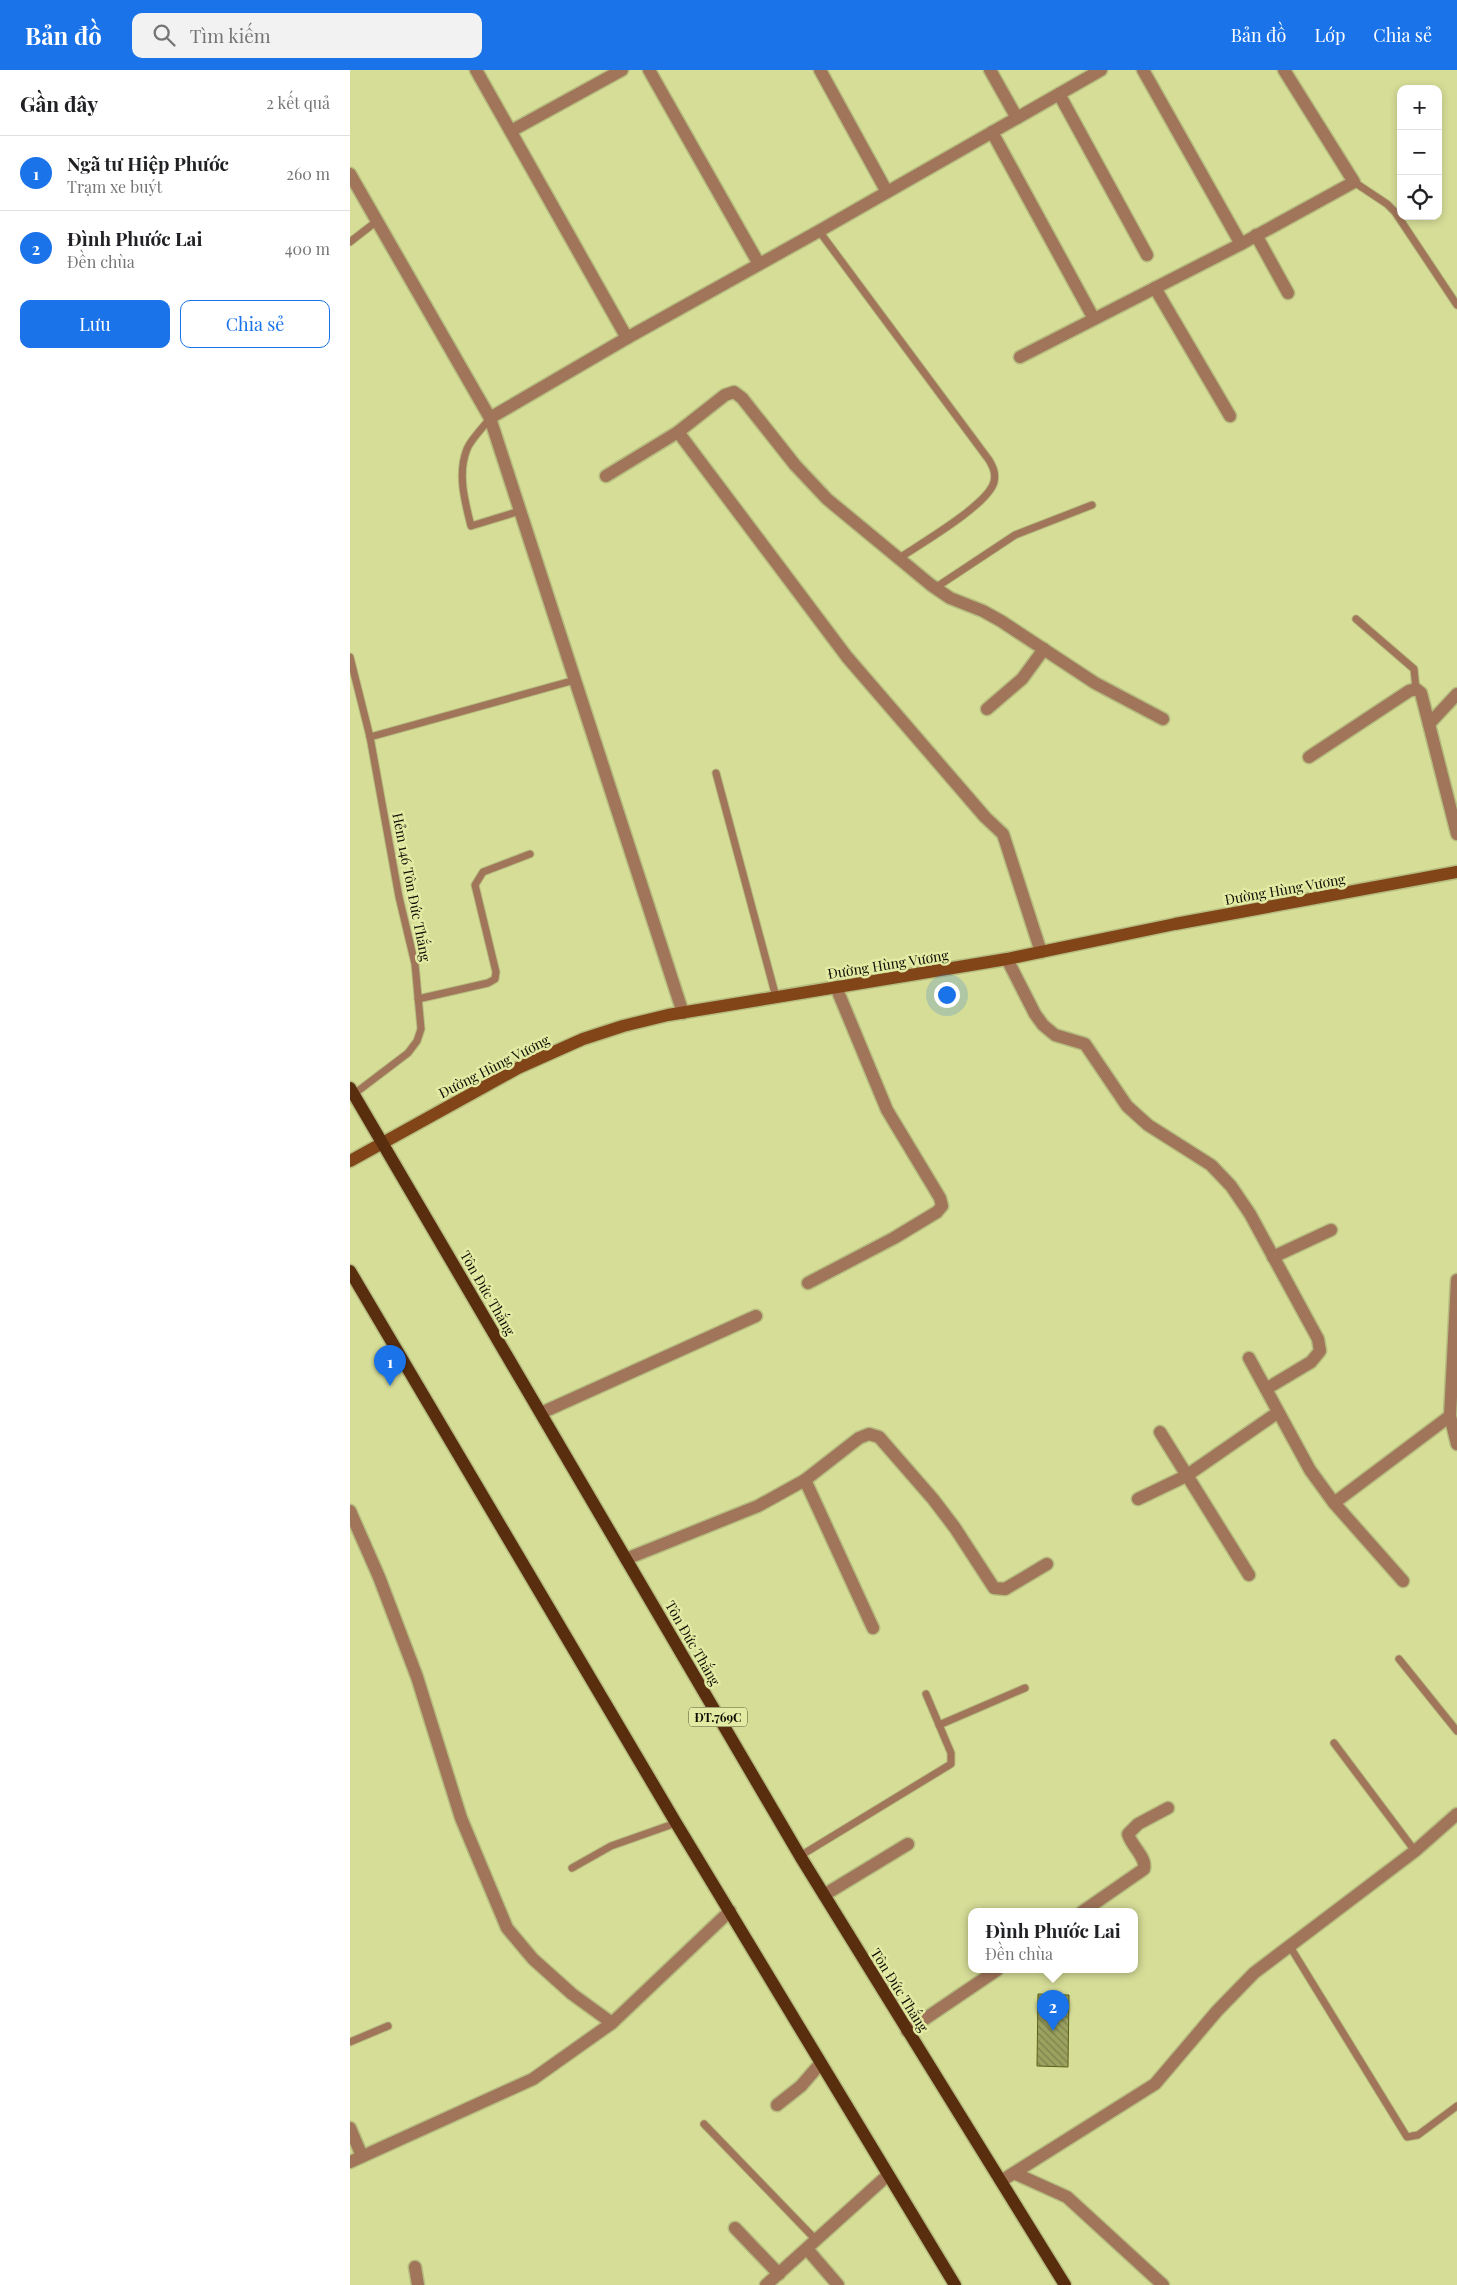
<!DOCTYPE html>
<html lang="vi">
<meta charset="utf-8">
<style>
:root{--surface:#fff;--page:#f2f2f2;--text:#202124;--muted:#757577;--line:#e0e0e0;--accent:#1a73e8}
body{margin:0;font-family:"Playfair Display",serif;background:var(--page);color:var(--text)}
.controls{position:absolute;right:15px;top:15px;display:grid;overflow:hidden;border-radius:10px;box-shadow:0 2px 8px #0003}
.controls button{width:45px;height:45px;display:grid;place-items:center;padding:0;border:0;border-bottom:1px solid var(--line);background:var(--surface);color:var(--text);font:25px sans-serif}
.you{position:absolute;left:596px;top:924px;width:18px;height:18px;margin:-12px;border:4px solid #fff;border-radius:50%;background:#1a73e8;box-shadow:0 0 0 8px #1a73e833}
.badge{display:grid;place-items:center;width:32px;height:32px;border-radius:50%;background:var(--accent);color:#fff;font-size:16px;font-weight:700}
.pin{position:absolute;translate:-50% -41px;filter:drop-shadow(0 1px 2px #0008)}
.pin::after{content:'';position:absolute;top:26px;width:18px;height:15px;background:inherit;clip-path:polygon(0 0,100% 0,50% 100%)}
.popup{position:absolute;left:618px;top:1838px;width:170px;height:65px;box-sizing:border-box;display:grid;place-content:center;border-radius:10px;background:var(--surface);filter:drop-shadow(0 1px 4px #0005);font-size:16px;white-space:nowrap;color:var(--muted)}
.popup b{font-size:19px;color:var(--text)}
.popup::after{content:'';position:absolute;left:50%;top:100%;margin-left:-10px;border:10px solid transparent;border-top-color:var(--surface)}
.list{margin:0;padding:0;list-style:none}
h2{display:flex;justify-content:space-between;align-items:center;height:65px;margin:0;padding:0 20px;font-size:21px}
h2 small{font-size:16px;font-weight:400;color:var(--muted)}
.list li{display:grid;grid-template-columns:32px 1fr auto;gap:15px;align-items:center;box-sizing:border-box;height:75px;padding:0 20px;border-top:1px solid var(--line)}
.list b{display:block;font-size:19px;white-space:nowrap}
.list p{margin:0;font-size:16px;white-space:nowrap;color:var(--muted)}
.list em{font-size:16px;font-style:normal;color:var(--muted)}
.actions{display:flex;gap:10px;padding:15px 20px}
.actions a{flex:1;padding:11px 0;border:1px solid var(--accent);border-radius:10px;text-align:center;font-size:18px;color:var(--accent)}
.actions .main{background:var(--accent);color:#fff}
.icon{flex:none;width:28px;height:28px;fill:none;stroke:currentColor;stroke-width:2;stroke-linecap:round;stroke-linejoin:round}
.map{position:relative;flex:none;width:1107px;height:2215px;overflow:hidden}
header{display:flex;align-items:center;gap:30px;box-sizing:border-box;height:70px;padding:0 25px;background:var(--accent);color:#fff}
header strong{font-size:24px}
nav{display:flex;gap:28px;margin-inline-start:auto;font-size:18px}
.search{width:350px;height:45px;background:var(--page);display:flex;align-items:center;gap:12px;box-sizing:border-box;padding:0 18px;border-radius:10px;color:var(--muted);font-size:19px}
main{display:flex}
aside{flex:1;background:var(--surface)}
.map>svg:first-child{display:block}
.building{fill:url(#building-back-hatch);stroke:#5c611b}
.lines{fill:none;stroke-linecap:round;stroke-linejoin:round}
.lane-casing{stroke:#b6bc7f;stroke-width:9}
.street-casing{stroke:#b6bc7f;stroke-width:15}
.secondary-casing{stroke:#b6bc7f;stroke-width:15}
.primary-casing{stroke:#b6bc7f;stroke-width:15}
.lane{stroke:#a0755a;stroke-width:7}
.street{stroke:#a0755a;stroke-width:12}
.secondary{stroke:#814517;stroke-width:12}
.primary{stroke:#592e0f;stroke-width:12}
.labels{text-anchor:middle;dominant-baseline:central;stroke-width:5;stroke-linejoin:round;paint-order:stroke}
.shield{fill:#e3eaa4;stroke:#4d5031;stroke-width:1}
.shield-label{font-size:12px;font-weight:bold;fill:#0d0e00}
.street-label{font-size:14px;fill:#0d0e00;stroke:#e3eaa4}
</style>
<header>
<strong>Bản đồ</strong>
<div class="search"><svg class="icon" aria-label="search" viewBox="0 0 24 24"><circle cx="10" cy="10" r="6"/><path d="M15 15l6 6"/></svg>Tìm kiếm</div>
<nav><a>Bản đồ</a><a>Lớp</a><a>Chia sẻ</a></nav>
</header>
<main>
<aside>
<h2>Gần đây<small>2 kết quả</small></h2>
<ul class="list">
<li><span class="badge">1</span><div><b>Ngã tư Hiệp Phước</b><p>Trạm xe buýt</p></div><em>260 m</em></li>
<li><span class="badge">2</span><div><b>Đình Phước Lai</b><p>Đền chùa</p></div><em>400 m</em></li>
</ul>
<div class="actions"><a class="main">Lưu</a><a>Chia sẻ</a></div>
</aside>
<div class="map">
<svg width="1107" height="2215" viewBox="0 0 1107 2215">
<defs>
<pattern id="building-back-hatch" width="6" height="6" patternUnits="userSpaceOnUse" patternTransform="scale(1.25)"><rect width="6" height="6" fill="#9ba15f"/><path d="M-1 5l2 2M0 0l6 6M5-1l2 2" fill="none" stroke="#7d824c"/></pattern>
</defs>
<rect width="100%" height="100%" fill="#d6dd97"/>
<polygon class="building" points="688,1924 719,1925 718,1997 687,1996"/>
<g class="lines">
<g class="lane-casing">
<g id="lane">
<polyline points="1004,112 1037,134 1045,142 1107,235"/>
<path d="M 469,161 L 639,390 C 643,397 646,403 644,412 C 638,435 570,474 548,489"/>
<polyline points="0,172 27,151"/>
<path d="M 140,348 C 133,358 121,369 117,379 C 107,404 115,432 121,456 L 170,441"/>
<polyline points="585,518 665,465 742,435"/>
<polyline points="1006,549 1064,599 1066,619"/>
<polyline points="0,587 20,667 49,827 65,894 71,959 67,971 58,983 4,1024"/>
<polyline points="20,667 225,610"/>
<polyline points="366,703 426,927"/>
<polyline points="68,929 138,913 145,909 146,902 125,815 133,802 180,784"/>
<polyline points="1049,1589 1107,1661"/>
<polyline points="589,1655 675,1618"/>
<polyline points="984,1673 1065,1781"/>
<polyline points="450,1786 601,1694 601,1683 576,1624"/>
<polyline points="222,1798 261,1776 326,1753"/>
<polyline points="939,1875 1057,2067 1068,2065 1107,2036"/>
<polyline points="0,1972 38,1956"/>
<polyline points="354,2054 467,2171"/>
</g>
</g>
<g class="street-casing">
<g id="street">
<polyline points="126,0 277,268"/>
<polyline points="299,0 409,194"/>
<polyline points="470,0 537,122"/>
<polyline points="640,0 667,48"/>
<polyline points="793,0 891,174"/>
<polyline points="709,24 797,185"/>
<polyline points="161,61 272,0"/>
<polyline points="642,62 744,249"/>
<polyline points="0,104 140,348 333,943"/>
<polyline points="906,165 938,223"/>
<polyline points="805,218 880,346"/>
<polyline points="670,287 891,174 1004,112 934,0"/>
<polyline points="140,348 277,268 469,161 751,0"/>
<polyline points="328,362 497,587 635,747 653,764 691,882"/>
<polyline points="256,406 328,362 375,325 384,322 392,328 445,395 477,429 581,515 600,528 633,541 651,551 745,613 813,649"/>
<polyline points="637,639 672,609 694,579"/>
<polyline points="1079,654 1107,624"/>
<polyline points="959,687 1059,621 1066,619 1071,623 1107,764"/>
<polyline points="657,889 685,944 693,955 705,965 735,974 777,1036 798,1055 861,1095 881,1116 900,1144 968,1269 970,1281 961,1292 916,1319"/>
<polyline points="923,1187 981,1160"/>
<polyline points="1107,1210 1100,1346 1107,1374"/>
<polyline points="458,1213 544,1168 587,1142 592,1136 590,1128 537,1040 486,917"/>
<polyline points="899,1288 960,1400 984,1433 1053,1511"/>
<polyline points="191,1343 406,1246"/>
<polyline points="810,1362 899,1505"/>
<polyline points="455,1410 523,1558"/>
<polyline points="788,1429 836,1406 927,1343"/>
<polyline points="984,1433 1100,1346"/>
<polyline points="0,1441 29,1507 67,1607 111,1748 157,1858 183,1889 222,1924 262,1953"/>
<polyline points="276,1489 408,1436 455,1410 509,1368 519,1364 529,1367 583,1429 605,1458 644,1518 655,1519 697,1494"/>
<polyline points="474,1825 558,1774"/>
<path d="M 732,1842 L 794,1799 C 797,1787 781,1776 778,1764 L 788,1754 L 818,1738"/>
<polyline points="557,1961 647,1900"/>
<polyline points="427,2035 451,2016 470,1994"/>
<polyline points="0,2058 12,2086"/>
<polyline points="0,2092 183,2009 262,1953 380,1841"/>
<polyline points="664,2103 717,2127 813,2215"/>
<polyline points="651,2111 805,2014 867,1941 904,1903 1065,1781 1107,1744"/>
<polyline points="385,2158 429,2204"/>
<polyline points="457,2179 488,2215"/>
<polyline points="65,2197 68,2215"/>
<polyline points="416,2215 538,2105"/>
</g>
</g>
<g class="secondary-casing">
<polyline id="secondary" points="0,1091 168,998 233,969 273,956 318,945 657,889 825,854 1107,802"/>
</g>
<g class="primary-casing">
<g id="primary">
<polyline points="0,1018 450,1786 715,2215"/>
<polyline points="0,1201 326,1753 605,2215"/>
</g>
</g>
<use href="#lane" class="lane"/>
<use href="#street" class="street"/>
<use href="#secondary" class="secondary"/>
<use href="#primary" class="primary"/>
</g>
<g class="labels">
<rect class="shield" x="339" y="1637.5" width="58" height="19" rx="4"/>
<g class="shield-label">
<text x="368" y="1647">ĐT.769C</text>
</g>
<g class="street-label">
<text transform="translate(62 817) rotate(79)">Hẻm 146 Tôn Đức Thắng</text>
<text transform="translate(935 819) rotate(-10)">Đường Hùng Vương</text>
<text transform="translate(538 894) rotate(-9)">Đường Hùng Vương</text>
<text transform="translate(144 996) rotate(-27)">Đường Hùng Vương</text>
<text transform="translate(138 1223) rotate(60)">Tôn Đức Thắng</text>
<text transform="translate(343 1573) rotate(60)">Tôn Đức Thắng</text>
<text transform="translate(550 1920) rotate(58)">Tôn Đức Thắng</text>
</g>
</g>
</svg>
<div class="controls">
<button>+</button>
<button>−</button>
<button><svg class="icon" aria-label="locate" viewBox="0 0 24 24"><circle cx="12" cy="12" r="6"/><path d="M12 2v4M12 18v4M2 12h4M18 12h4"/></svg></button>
</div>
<div class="you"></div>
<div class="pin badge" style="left:40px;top:1316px">1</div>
<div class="pin badge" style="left:703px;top:1961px">2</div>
<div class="popup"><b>Đình Phước Lai</b>Đền chùa</div>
</div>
</main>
